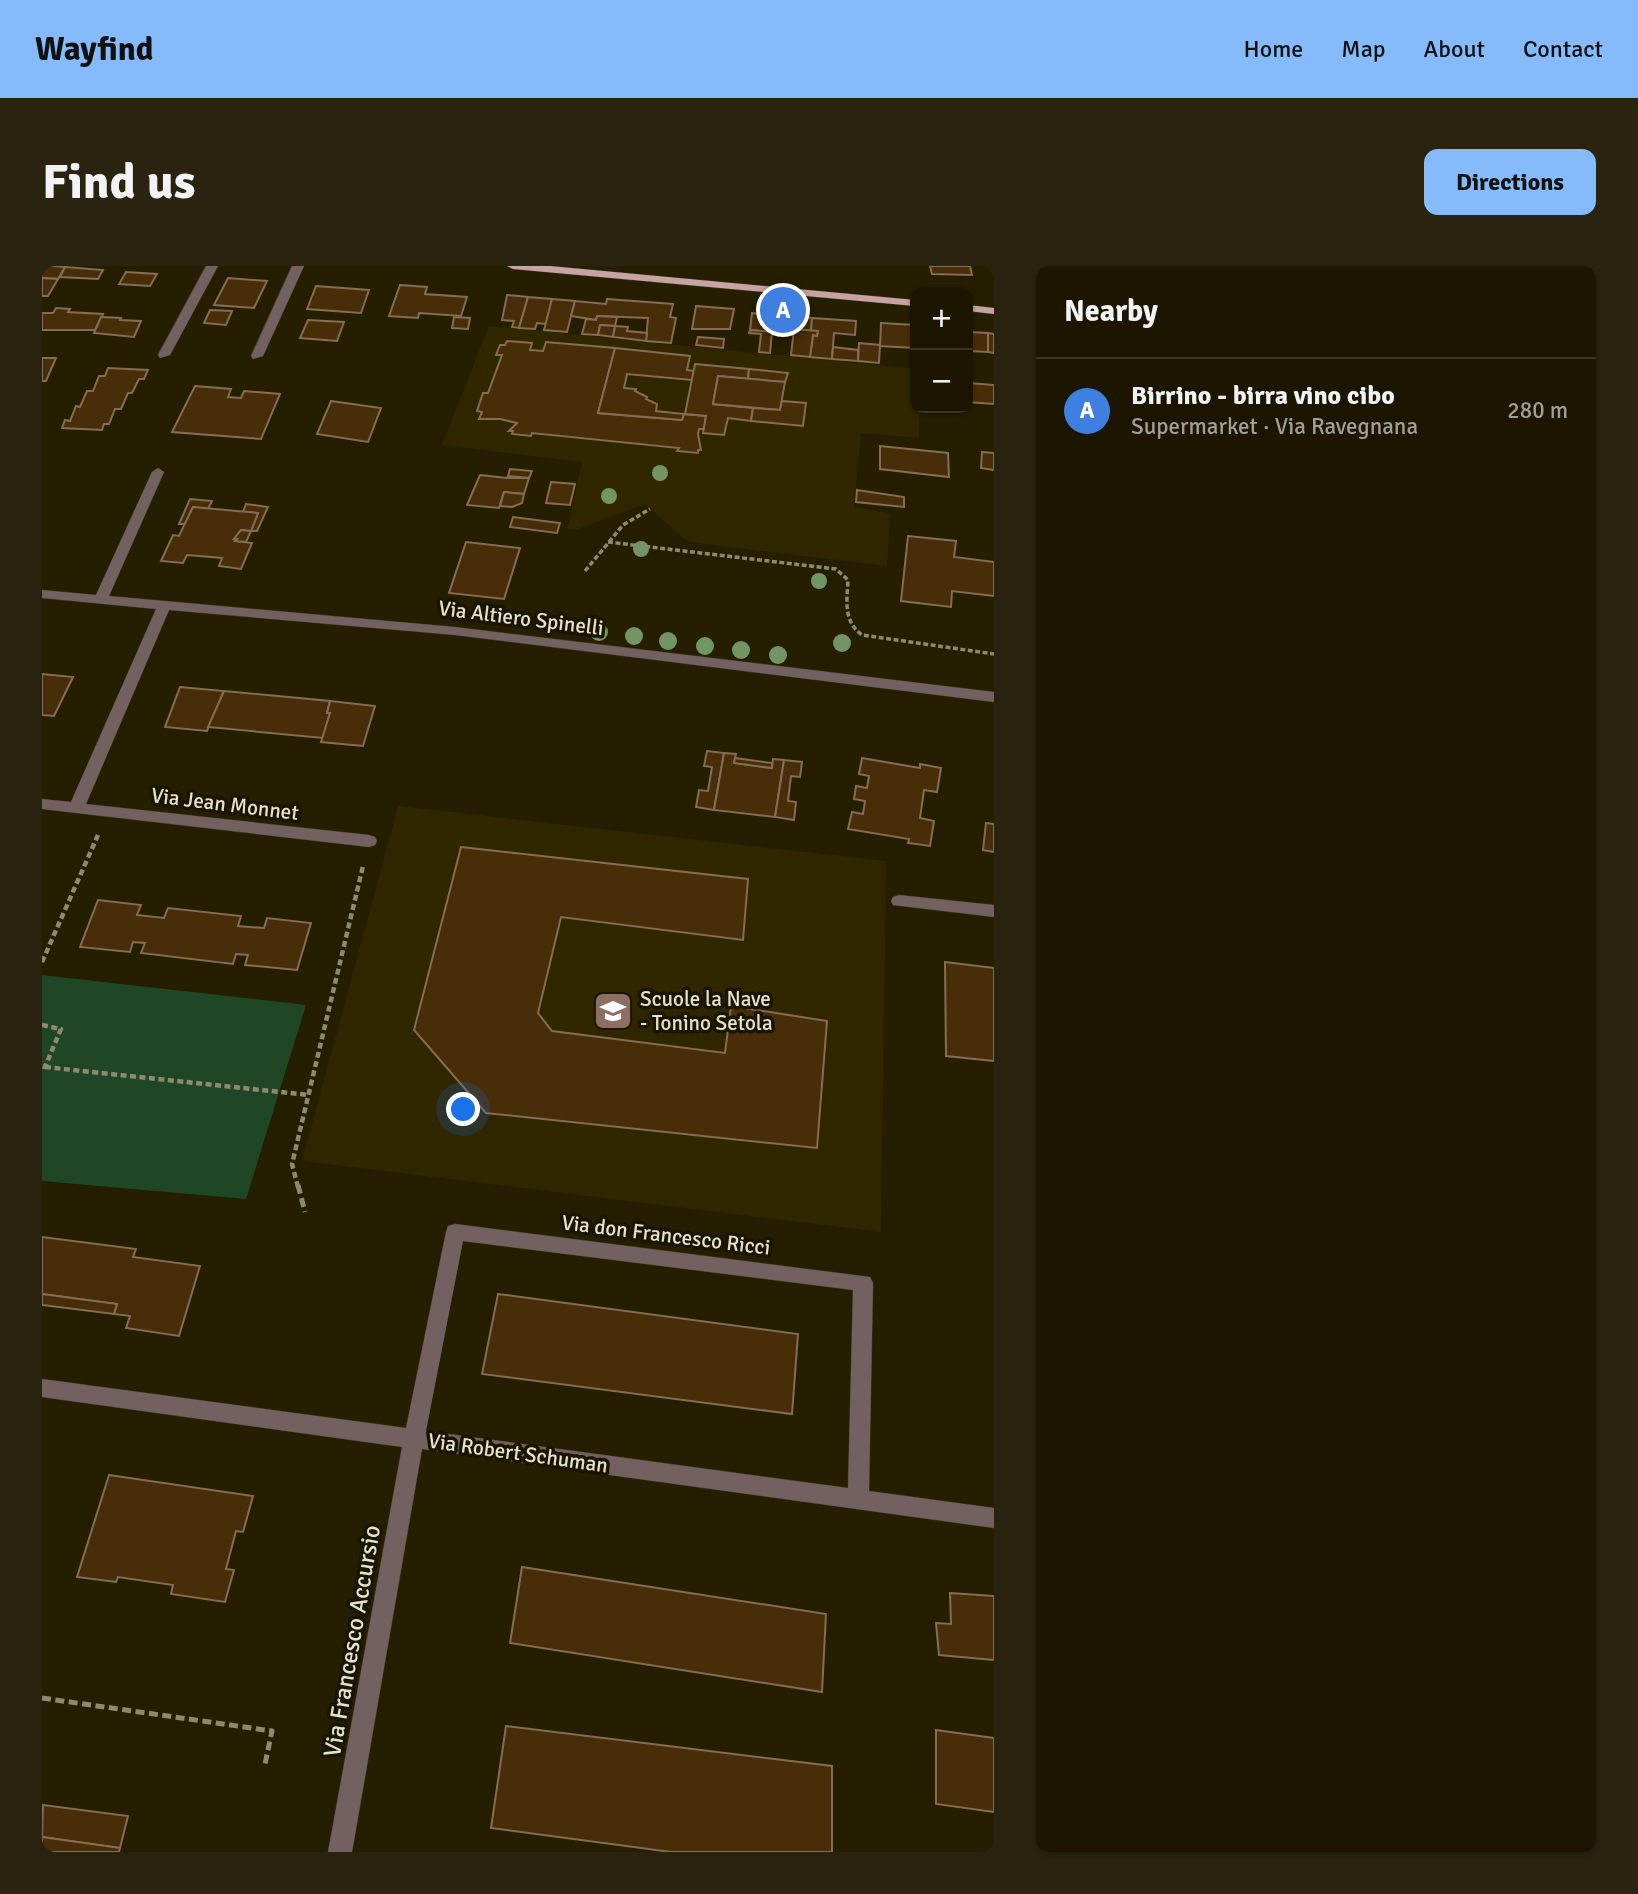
<!DOCTYPE html>
<meta charset="utf-8">
<style>
:root{--surface:#1c1600;--page:#29230f;--text:#f1f3f6;--muted:#a09f99;--line:#3a3522;--accent:#85bbfb}
body{margin:0;font-family:Signika,sans-serif;background:var(--page);color:var(--text)}
.controls{position:absolute;right:21px;top:21px;display:grid;overflow:hidden;border-radius:14px;box-shadow:0 2px 5px #0004}
.controls button{width:63px;height:63px;display:grid;place-items:center;padding:0;border:0;border-bottom:2px solid var(--line);background:var(--surface);color:var(--text);font:35px sans-serif}
.you{position:absolute;left:422px;top:844px;width:24px;height:24px;margin:-18px;border:5px solid #fff;border-radius:50%;background:#1a73e8;box-shadow:0 0 0 10px #1a73e833}
.badge{display:grid;place-items:center;width:46px;height:46px;border-radius:50%;background:var(--accent);color:#fff;font-size:23px;font-weight:700}
.pin{position:absolute;translate:-50% -50%;border:4px solid #fff;box-shadow:0 2px 7px #0006}
.list{margin:0;padding:0;list-style:none}
h2{display:flex;justify-content:space-between;align-items:center;height:91px;margin:0;padding:0 28px;font-size:30px}
h2 small{font-size:23px;font-weight:400;color:var(--muted)}
.list li{display:grid;grid-template-columns:46px 1fr auto;gap:21px;align-items:center;box-sizing:border-box;height:105px;padding:0 28px;border-top:2px solid var(--line)}
.list b{display:block;font-size:26px;white-space:nowrap}
.list p{margin:0;font-size:23px;white-space:nowrap;color:var(--muted)}
.list em{font-size:23px;font-style:normal;color:var(--muted)}
.map{position:relative;flex:none;width:952px;height:1586px;overflow:hidden;border-radius:14px}
header{display:flex;align-items:center;gap:42px;box-sizing:border-box;height:98px;padding:0 35px;background:var(--accent);color:#111}
header strong{font-size:33px}
nav{display:flex;gap:38px;margin-inline-start:auto;font-size:24px}
.intro{display:flex;align-items:center;justify-content:space-between;box-sizing:border-box;height:168px;padding:0 42px}
h1{margin:0;font-size:49px}
.button{padding:18px 32px;border-radius:14px;background:var(--accent);color:#111;font-size:24px;font-weight:700}
main{display:flex;gap:42px;padding:0 42px}
aside{flex:1;background:var(--surface);border-radius:14px;box-shadow:0 2px 5px #0004}
.map>svg:first-child{display:block}
.built{fill:#302600}
.green{fill:#204725}
.building{fill:#472e08;stroke:#846d52;stroke-width:2}
.lines{fill:none;stroke-linecap:round;stroke-linejoin:round}
.minor-casing{stroke:#40391d;stroke-width:1}
.major-casing{stroke:#40391d;stroke-width:1}
.path-far2{stroke:#8e8971;stroke-width:3.5;stroke-dasharray:5 2.5;stroke-linecap:butt}
.path-far1{stroke:#8e8971;stroke-width:4.5;stroke-dasharray:6 3.5;stroke-linecap:butt}
.path{stroke:#8e8971;stroke-width:5;stroke-dasharray:9 4.5;stroke-linecap:butt}
.minor{fill:#726160;fill-rule:evenodd}
.major{fill:#c7a4a3;fill-rule:evenodd}
.tree{fill:#739565}
.labels{text-anchor:middle;dominant-baseline:central;stroke-width:7;stroke-linejoin:round;paint-order:stroke}
.street-label{font-size:21px;fill:#e6e2d0;stroke:#1a1500}
.poi-label{font-size:21px;fill:#e6e2d0;stroke:#1a1500;text-anchor:start}
.near-street-label{font-size:24px;fill:#e6e2d0;stroke:#1a1500}
</style>
<header>
<strong>Wayfind</strong>
<nav><a>Home</a><a>Map</a><a>About</a><a>Contact</a></nav>
</header>
<div class="intro"><h1>Find us</h1><a class="button">Directions</a></div>
<main>
<div class="map">
<svg width="952" height="1586" viewBox="0 0 952 1586">
<rect width="100%" height="100%" fill="#251e00"/>
<g class="built">
<polygon points="447,60 873,103 873,142 877,142 877,172 819,167 812,241 848,247 845,300 646,276 603,238 536,263 525,263 540,196 400,179"/>
<polygon points="356,540 844,595 839,966 260,895"/>
</g>
<polygon class="green" points="0,709 264,739 204,933 0,915"/>
<g class="building">
<polygon points="0,0 12,0 23,1 16,13 0,12"/>
<polygon points="888,0 928,0 930,9 890,8"/>
<polygon points="23,1 61,4 56,13 18,11"/>
<polygon points="84,6 115,8 108,20 77,18"/>
<polygon points="0,12 16,13 6,30 0,30"/>
<polygon points="186,12 225,15 212,42 172,39"/>
<polygon points="358,19 385,21 383,28 425,31 419,50 377,47 376,52 347,50"/>
<polygon points="274,20 327,24 319,47 265,43"/>
<polygon points="465,29 486,31 477,62 470,61 472,55 460,54"/>
<polygon points="486,31 510,33 504,58 495,57 493,63 477,62"/>
<polygon points="510,33 533,35 525,66 502,64"/>
<polygon points="565,33 631,38 628,51 634,52 629,77 604,75 606,52 555,50 554,54 529,50 533,35 564,38"/>
<polygon points="654,40 692,43 688,63 650,63"/>
<polygon points="14,42 28,43 26,46 61,48 53,64 0,64 0,47 11,47"/>
<polygon points="168,44 190,45 184,59 162,57"/>
<polygon points="710,47 770,52 769,65 730,62 730,66 708,64"/>
<polygon points="555,50 575,51 573,60 558,59 556,69 540,68 544,53 554,54"/>
<polygon points="59,51 79,52 78,54 99,55 92,71 52,67"/>
<polygon points="412,51 428,52 426,63 410,62"/>
<polygon points="770,52 814,55 813,69 792,67 790,93 768,91 771,69 775,70 776,65 769,65"/>
<polygon points="266,54 302,56 295,75 258,72"/>
<polygon points="839,57 873,59 873,82 838,80"/>
<polygon points="558,59 573,60 571,71 556,69"/>
<polygon points="573,60 586,61 585,65 605,67 604,75 571,71"/>
<polygon points="752,63 776,65 775,70 771,69 768,91 749,89"/>
<polygon points="708,64 730,66 728,87 717,86 719,68 707,67"/>
<polygon points="926,66 946,67 946,86 926,85"/>
<polygon points="946,67 952,68 952,87 946,86"/>
<polygon points="656,71 682,73 681,82 654,79"/>
<polygon points="465,75 490,77 488,84 501,85 504,76 573,82 556,147 640,154 642,148 664,150 662,163 657,163 656,168 659,184 656,184 656,187 635,185 637,182 490,167 489,170 470,168 471,165 467,165 475,157 458,153 437,153 440,146 435,145 441,127 446,127 460,89 454,89 458,79 463,79"/>
<polygon points="817,77 838,79 837,97 816,95"/>
<polygon points="791,81 816,84 816,95 790,93"/>
<polygon points="573,82 648,90 645,104 652,105 650,114 585,108 582,122 594,123 593,125 605,131 604,133 615,138 614,145 642,148 640,154 556,147"/>
<polygon points="0,92 14,92 4,115 0,115"/>
<polygon points="653,98 707,103 706,113 676,110 671,138 711,142 709,155 686,152 682,169 661,167 664,150 643,148"/>
<polygon points="66,102 106,104 102,113 97,113 90,127 86,127 79,143 73,143 67,158 62,158 60,164 20,162 23,154 28,155 34,140 38,141 45,125 51,125 57,110 63,110"/>
<polygon points="707,103 746,107 743,116 706,113"/>
<polygon points="676,110 743,116 738,144 671,138"/>
<polygon points="926,117 952,119 952,138 926,136"/>
<polygon points="153,120 189,123 186,131 199,132 202,125 238,128 219,173 130,166"/>
<polygon points="289,135 339,142 326,176 275,168"/>
<polygon points="740,135 764,137 761,160 709,155 711,142 738,144"/>
<polygon points="838,180 906,187 907,211 838,203"/>
<polygon points="940,186 952,187 952,204 939,202"/>
<polygon points="468,203 490,205 487,212 466,210"/>
<polygon points="438,209 465,212 487,212 482,228 462,226 457,242 425,239"/>
<polygon points="509,216 533,218 528,239 504,237"/>
<polygon points="815,224 862,231 862,241 814,236"/>
<polygon points="462,226 482,228 480,237 470,241 458,240"/>
<polygon points="148,233 170,235 166,243 151,241 143,258 137,258"/>
<polygon points="204,238 226,241 215,265 209,265 216,247 201,246"/>
<polygon points="151,241 216,247 209,265 199,264 192,273 195,273 193,275 210,277 199,303 177,300 180,292 145,289 141,297 119,295 131,269 137,270"/>
<polygon points="471,251 518,257 515,267 468,261"/>
<polygon points="199,264 209,265 204,276 193,275 195,273 192,273"/>
<polygon points="866,270 914,275 912,291 952,296 952,330 910,325 909,341 859,335"/>
<polygon points="424,276 478,282 462,333 407,327"/>
<polygon points="0,408 31,411 12,450 0,449"/>
<polygon points="138,421 182,425 165,465 123,461"/>
<polygon points="182,425 288,435 285,447 288,447 281,472 166,461"/>
<polygon points="288,435 333,440 321,480 279,476 288,447 285,447"/>
<polygon points="665,485 682,487 672,544 654,541 657,524 666,525 670,501 662,500"/>
<polygon points="682,487 694,488 692,497 730,502 731,493 742,494 733,551 672,544"/>
<polygon points="693,492 730,497 730,502 692,497"/>
<polygon points="820,492 878,502 878,498 899,502 895,526 882,524 878,552 892,555 888,580 866,577 867,573 806,563 810,546 821,548 823,535 812,533 814,520 825,522 827,510 817,508"/>
<polygon points="742,494 760,496 758,511 749,510 746,535 754,536 752,554 733,551"/>
<polygon points="944,557 952,558 952,586 941,584"/>
<polygon points="419,581 706,613 701,674 519,651 496,747 510,765 683,787 689,740 785,755 775,882 444,847 372,764"/>
<polygon points="56,634 99,639 95,649 122,652 126,642 199,650 196,660 222,662 225,652 269,657 255,704 203,699 206,689 194,688 191,698 99,687 103,677 91,676 88,686 38,681"/>
<polygon points="903,696 952,702 952,795 904,790"/>
<polygon points="0,971 94,983 91,991 158,1000 137,1070 84,1062 88,1050 72,1048 75,1038 0,1028"/>
<polygon points="0,1028 75,1038 72,1048 0,1039"/>
<polygon points="456,1028 756,1068 750,1148 440,1108"/>
<polygon points="67,1209 211,1230 201,1266 194,1265 184,1303 192,1304 183,1336 129,1328 131,1319 76,1311 74,1316 35,1311"/>
<polygon points="480,1301 784,1348 780,1426 468,1377"/>
<polygon points="908,1327 952,1330 952,1394 897,1389 894,1357 909,1358"/>
<polygon points="464,1460 790,1500 790,1586 629,1586 449,1562"/>
<polygon points="894,1464 952,1472 952,1546 894,1538"/>
<polygon points="1,1539 86,1550 78,1582 0,1571"/>
<polygon points="0,1571 78,1582 77,1586 0,1586"/>
</g>
<g class="lines">
<g class="minor-casing">
<g id="minor">
<polygon points="164,0 176,0 128,89 118,92 116,89"/>
<polygon points="250,0 262,0 221,90 211,93 209,90"/>
<polygon points="116,202 122,206 67,330 413,361 952,426 952,436 413,369 127,344 44,538 327,569 333,571 335,575 333,579 327,581 0,543 0,533 29,536 114,343 0,332 0,324 54,329 110,206"/>
<polygon points="857,629 952,639 952,651 851,639 849,635 851,631"/>
<path d="M 413,958 L 828,1011 L 831,1017 L 827,1225 L 952,1242 L 952,1262 L 380,1183 L 310,1586 L 286,1586 L 360,1181 L 0,1131 L 0,1113 L 364,1162 L 404,966 L 406,960 ZM 421,975 L 811,1024 L 806,1222 L 384,1165 Z"/>
</g>
</g>
<g class="major-casing">
<g id="major">
<polygon points="465,0 508,0 873,34 873,40 471,3"/>
<polygon points="926,39 952,42 952,48 926,45"/>
</g>
</g>
<g class="path-far2">
<path d="M 566,276 L 794,303 L 806,314 C 805,335 801,355 820,369 L 952,388"/>
<polyline points="543,305 581,259 608,243"/>
</g>
<g class="path-far1">
<polyline points="0,696 56,569"/>
<polyline points="0,759 19,763 3,801 0,800"/>
<polyline points="3,801 267,829"/>
<polyline points="256,921 250,898 321,600"/>
</g>
<g class="path">
<polyline points="256,919 263,946"/>
<polyline points="0,1432 230,1465 223,1498"/>
</g>
<use href="#minor" class="minor"/>
<use href="#major" class="major"/>
</g>
<g class="tree">
<circle cx="618" cy="207" r="8"/>
<circle cx="567" cy="230" r="8"/>
<circle cx="599" cy="283" r="8"/>
<circle cx="777" cy="315" r="8"/>
<circle cx="557" cy="366" r="9"/>
<circle cx="592" cy="370" r="9"/>
<circle cx="626" cy="375" r="9"/>
<circle cx="800" cy="377" r="9"/>
<circle cx="663" cy="380" r="9"/>
<circle cx="699" cy="384" r="9"/>
<circle cx="736" cy="389" r="9"/>
</g>
<defs>
<g id="school-square" transform="scale(2.0125)"><rect x="-9" y="-9" width="18" height="18" rx="4" fill="#8d6e63" stroke="#1a1500"/><path d="M0-5L7-2L0 1L-7-2ZM-4 1L0 2.5L4 1V4Q0 6-4 4Z" fill="#fff"/></g>
</defs>
<g fill-rule="evenodd">
<use href="#school-square" x="571" y="745"/>
</g>
<g class="labels">
<g class="street-label">
<text transform="translate(479 352) rotate(7)">Via Altiero Spinelli</text>
<text transform="translate(183 538) rotate(7)">Via Jean Monnet</text>
<text transform="translate(624 969) rotate(7)">Via don Francesco Ricci</text>
<text transform="translate(476 1187) rotate(8)">Via Robert Schuman</text>
</g>
<g class="poi-label">
<text x="598" y="733">Scuole la Nave<tspan x="598" dy="24">- Tonino Setola</tspan></text>
</g>
<g class="near-street-label">
<text transform="translate(310 1375) rotate(-80)">Via Francesco Accursio</text>
</g>
</g>
</svg>
<div class="controls">
<button>+</button>
<button>−</button>
</div>
<div class="you"></div>
<div class="pin badge" style="left:741px;top:44px;background:#3f7fe0">A</div>
</div>
<aside>
<h2>Nearby<small></small></h2>
<ul class="list">
<li><span class="badge" style="background:#3f7fe0">A</span><div><b>Birrino - birra vino cibo</b><p>Supermarket · Via Ravegnana</p></div><em>280 m</em></li>
</ul>
</aside>
</main>
